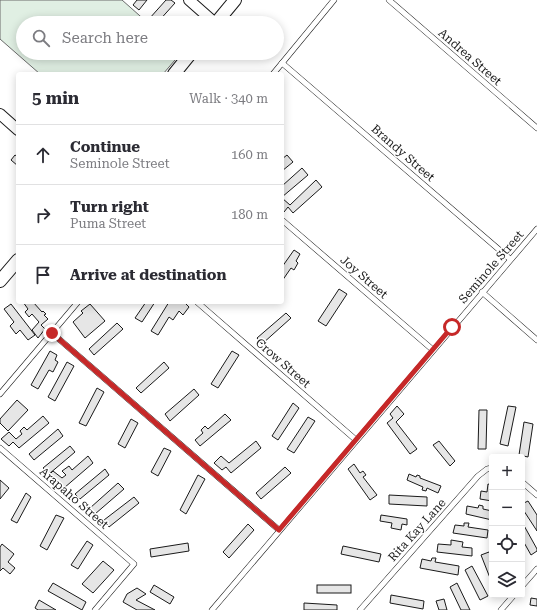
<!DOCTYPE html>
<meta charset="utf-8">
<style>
:root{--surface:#fff;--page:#f2f2f3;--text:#2b2b33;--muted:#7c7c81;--line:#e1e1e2}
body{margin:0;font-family:"Roboto Serif",serif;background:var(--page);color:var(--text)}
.controls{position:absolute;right:12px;bottom:12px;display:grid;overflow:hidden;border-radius:4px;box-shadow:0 2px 10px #0003}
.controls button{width:36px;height:36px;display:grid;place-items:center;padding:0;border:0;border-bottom:1px solid var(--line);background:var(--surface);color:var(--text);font:20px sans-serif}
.stop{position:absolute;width:12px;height:12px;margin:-9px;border:3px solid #c62828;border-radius:50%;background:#fff}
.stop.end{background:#c62828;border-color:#fff;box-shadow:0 1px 4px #0008}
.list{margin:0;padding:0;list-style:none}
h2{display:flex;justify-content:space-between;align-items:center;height:52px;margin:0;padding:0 16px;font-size:17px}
h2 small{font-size:13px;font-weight:400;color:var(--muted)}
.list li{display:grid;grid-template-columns:26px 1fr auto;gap:12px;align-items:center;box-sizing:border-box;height:60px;padding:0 16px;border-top:1px solid var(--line)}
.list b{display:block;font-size:15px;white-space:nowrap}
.list p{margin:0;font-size:13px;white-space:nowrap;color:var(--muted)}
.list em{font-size:13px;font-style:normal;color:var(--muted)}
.icon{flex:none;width:22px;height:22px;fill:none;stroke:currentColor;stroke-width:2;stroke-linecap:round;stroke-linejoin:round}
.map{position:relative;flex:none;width:537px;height:610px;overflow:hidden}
.search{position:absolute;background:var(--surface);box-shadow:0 2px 10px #0003;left:16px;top:16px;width:268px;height:44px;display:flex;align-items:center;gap:10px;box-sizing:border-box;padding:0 14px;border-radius:22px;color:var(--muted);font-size:15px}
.panel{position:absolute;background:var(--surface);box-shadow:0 2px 10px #0003;left:16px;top:72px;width:268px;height:232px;border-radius:4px}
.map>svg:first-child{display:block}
.green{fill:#e0efe3;stroke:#6a6a6a}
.building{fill:#e6e6e6;stroke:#1a1a1a}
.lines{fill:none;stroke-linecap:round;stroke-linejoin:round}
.service-casing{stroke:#1a1a1a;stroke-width:6}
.minor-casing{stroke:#1a1a1a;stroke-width:12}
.tertiary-casing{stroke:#1a1a1a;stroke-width:14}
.service{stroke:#fff;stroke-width:5}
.minor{stroke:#fff;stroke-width:10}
.tertiary{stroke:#fff;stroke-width:12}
.route{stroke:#c62828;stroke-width:5}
.labels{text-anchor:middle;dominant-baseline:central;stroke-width:3;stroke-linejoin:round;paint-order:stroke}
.street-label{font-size:12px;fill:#1a1a1a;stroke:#fff}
</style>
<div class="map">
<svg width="537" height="610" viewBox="0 0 537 610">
<rect width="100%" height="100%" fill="#fff"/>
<polygon class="green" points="0,0 122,0 148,23 23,23 23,53 181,53 163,74 40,74 0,39"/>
<g class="building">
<polygon points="137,0 147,0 139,10 133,5"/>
<polygon points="166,0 171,0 175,3 157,23 154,23 149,19"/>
<polygon points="15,155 18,157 18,166 11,160"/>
<polygon points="287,155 293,162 282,171 282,159"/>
<polygon points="302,168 308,175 282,197 282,186"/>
<polygon points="316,180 322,187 293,213 288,207 284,212 282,211 282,198 290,205"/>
<polygon points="294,250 300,254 296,261 298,263 294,270 291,268 282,281 282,267"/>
<polygon points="339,289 347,294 326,326 318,321"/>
<polygon points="23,302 33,302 42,312 43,311 46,314 44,315 48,319 41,325 45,329 38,338 32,330 39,322 32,314 29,317 25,312 28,309"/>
<polygon points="146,302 155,302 142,322 135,318"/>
<polygon points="169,302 178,303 184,302 189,307 183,315 179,311 173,320 169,317 158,335 151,331"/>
<polygon points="11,304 35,335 28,340 20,330 16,334 10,326 14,322 4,309"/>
<polygon points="90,304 105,321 85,338 73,322 83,313 81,311"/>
<polygon points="286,313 291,318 262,344 257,338"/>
<polygon points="117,323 123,329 94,355 89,349"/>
<polygon points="50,351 57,355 55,360 58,362 53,372 49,370 38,389 31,385"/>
<polygon points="232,351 239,355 218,388 211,384"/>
<polygon points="67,362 74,366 55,401 48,397"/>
<polygon points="164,362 169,368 141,393 136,388"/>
<polygon points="97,388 104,392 86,426 79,423"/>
<polygon points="194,389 199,395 170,421 165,414"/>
<polygon points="17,400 28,410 8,431 0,423 0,419"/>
<polygon points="293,403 299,408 278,440 272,436"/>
<polygon points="397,406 404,414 396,422 417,449 410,454 387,423 393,418 390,414"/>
<polygon points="508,406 516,407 508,446 500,444"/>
<polygon points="479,410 487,410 486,449 478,449"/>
<polygon points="225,414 231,420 200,446 195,440 203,433 201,430 205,426 208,429"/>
<polygon points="43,416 49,423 19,448 13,442 9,446 1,439 9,432 16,439 22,434 20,431 24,427 27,430"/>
<polygon points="308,417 315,421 294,453 287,449"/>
<polygon points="131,419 138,423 125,448 118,444"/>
<polygon points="524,422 533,424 528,457 519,455"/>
<polygon points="58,429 63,436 34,460 29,454"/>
<polygon points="256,441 261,448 231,473 226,467 222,470 214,463 221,456 229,463"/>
<polygon points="439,441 455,461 450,466 433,445"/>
<polygon points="70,446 75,452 49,474 43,468"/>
<polygon points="164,448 171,451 158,476 151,472"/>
<polygon points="88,456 93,463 64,488 58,482 54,485 46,478 53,471 62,478 66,475 62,471 69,466 72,470"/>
<polygon points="354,464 360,473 363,471 366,475 363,477 377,495 370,500 348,469"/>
<polygon points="285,467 291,473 261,499 256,493"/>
<polygon points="105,469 109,475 80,499 75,494"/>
<polygon points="409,474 416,477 417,475 420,476 420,478 441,486 438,493 427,488 426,491 422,490 423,487 407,480"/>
<polygon points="198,475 205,479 186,514 180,510"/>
<polygon points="0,480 9,488 0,499"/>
<polygon points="118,483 124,489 95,514 90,508"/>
<polygon points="488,484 492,485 492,501 480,499 481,491 487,492"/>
<polygon points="26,493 31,497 17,523 11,520"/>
<polygon points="389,495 427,497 427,506 389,504"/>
<polygon points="134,497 139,503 109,527 104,520"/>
<polygon points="528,501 537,515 537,531 522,508 522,504"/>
<polygon points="479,505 483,506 483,509 492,511 492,520 466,514 467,506 478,508"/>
<polygon points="56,515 64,518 47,550 40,546"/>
<polygon points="381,515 407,519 407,525 402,524 401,530 391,528 392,523 380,521"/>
<polygon points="522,522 537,549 537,551 531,555 522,539"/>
<polygon points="464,523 469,523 468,527 488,530 487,538 453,533 455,525 464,526"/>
<polygon points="248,524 254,530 229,558 223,552"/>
<polygon points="451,540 463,542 462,547 472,548 472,556 437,552 438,544 451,545"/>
<polygon points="87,541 93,545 78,569 71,565"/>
<polygon points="188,543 189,551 151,557 150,549"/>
<polygon points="2,544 14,554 8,562 15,568 10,574 3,568 0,571 0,547"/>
<polygon points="343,546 381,554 379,562 341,554"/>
<polygon points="489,552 492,558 492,583 481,555"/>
<polygon points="432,558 436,558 435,562 459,566 458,575 420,568 422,559 431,561"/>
<polygon points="103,561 114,570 93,593 82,584"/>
<polygon points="472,566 488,596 480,600 465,570"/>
<polygon points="53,583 86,602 82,610 48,591"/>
<polygon points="457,583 470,610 461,610 450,587"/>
<polygon points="154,585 174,597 170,604 150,592"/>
<rect x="317" y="585" width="34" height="8"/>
<polygon points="137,588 146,594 136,600 155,610 137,610 123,602 127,594"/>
<polygon points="391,595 424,601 423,609 390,603"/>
<polygon points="531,598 537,599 537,606 530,605"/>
<polygon points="444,599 447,610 439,610 436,601"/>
<polygon points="39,600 56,610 38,610 35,608"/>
<polygon points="304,603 337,605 337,610 304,610"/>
</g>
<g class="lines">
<g class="service-casing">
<g id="service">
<polyline points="389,0 537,128"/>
<polyline points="282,63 510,259"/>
<polyline points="273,74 334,0"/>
<polyline points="282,220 433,350"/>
<polyline points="482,292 537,340"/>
<polyline points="197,302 356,440"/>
<polyline points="52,333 279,530"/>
<polyline points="0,394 78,302"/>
<polyline points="0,448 134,564 95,610"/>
<polyline points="522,482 537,495"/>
<polyline points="522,586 537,569"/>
<polyline points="212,610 537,229"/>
<polyline points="360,610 478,476 487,469 492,468"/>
<polyline points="501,610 514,595"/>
</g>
</g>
<g class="minor-casing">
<g id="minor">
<polyline points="189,0 215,23"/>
<polyline points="0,114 18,130"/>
</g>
</g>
<g class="tertiary-casing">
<g id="tertiary">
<polyline points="216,23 235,0"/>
<polyline points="174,74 191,53"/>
<polyline points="0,281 18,260"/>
</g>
</g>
<use href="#service" class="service"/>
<use href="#minor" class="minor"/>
<use href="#tertiary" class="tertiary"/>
</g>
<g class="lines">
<polyline class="route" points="52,333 279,530 452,327"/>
</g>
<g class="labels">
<g class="street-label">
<text transform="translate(470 57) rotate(41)">Andrea Street</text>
<text transform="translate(403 153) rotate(41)">Brandy Street</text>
<text transform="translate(491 267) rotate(-49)">Seminole Street</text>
<text transform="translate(364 277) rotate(41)">Joy Street</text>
<text transform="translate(283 363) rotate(41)">Crow Street</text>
<text transform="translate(74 498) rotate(41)">Arapaho Street</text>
<text transform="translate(417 530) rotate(-48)">Rita Kay Lane</text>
</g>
</g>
</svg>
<div class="controls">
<button>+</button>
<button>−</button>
<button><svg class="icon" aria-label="locate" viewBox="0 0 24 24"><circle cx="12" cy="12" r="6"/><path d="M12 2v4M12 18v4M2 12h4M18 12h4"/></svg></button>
<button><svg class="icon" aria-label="layers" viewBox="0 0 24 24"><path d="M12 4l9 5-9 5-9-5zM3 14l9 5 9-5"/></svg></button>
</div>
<div class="stop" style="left:452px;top:327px"></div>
<div class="stop end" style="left:52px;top:333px"></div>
<div class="search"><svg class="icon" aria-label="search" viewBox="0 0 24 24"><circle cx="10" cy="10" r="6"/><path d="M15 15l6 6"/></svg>Search here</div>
<section class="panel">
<h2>5 min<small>Walk · 340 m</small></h2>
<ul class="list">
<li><svg class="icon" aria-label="ahead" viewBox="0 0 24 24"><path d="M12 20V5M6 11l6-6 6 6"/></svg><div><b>Continue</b><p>Seminole Street</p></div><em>160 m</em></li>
<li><svg class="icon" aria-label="right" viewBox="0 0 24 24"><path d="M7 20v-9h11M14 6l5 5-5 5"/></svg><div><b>Turn right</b><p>Puma Street</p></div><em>180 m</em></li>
<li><svg class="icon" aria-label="arrive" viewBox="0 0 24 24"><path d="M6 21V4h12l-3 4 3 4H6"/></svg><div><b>Arrive at destination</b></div></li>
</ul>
</section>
</div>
